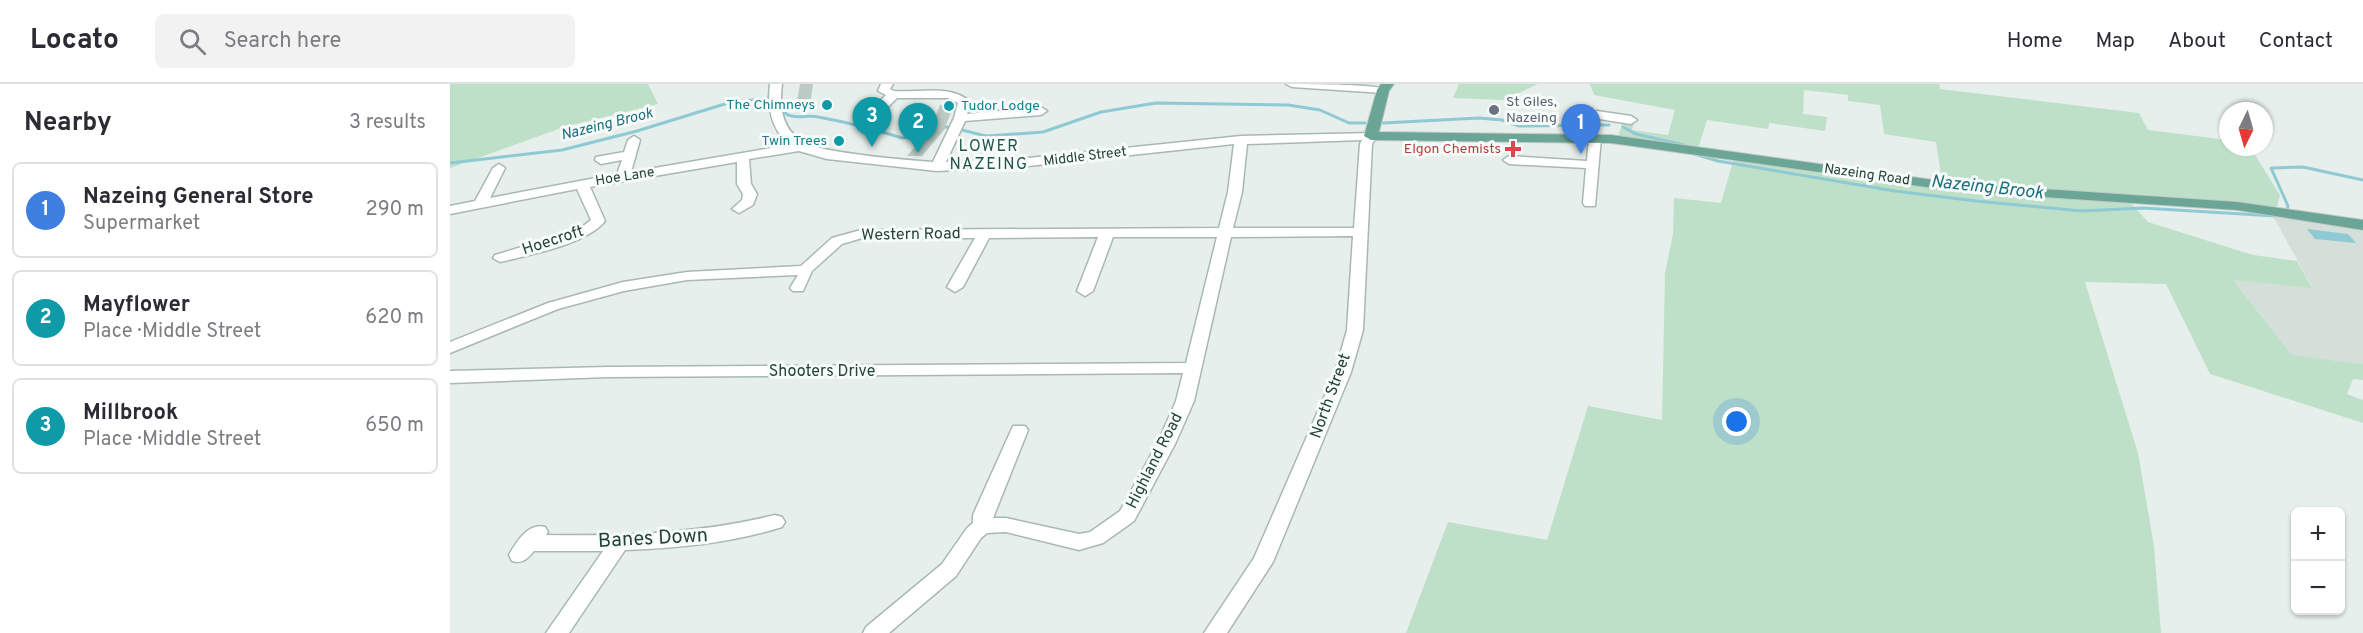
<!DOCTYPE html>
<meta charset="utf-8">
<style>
:root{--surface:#fff;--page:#f2f2f3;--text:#2b2b33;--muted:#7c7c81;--line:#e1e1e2;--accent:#2563eb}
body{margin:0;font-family:Overpass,sans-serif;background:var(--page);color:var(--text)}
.controls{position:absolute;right:18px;bottom:18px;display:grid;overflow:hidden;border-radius:9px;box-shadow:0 2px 4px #0004}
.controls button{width:54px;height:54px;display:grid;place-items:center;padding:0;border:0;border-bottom:2px solid var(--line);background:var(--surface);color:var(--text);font:30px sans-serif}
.compass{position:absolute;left:1769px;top:18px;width:54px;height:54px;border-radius:50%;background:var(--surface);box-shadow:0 2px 4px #0004;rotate:185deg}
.you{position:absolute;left:1287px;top:338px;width:21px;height:21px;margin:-15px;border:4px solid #fff;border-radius:50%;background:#1a73e8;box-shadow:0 0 0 9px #1a73e833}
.badge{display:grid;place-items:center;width:39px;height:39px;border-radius:50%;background:var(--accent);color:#fff;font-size:20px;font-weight:700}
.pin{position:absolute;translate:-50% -50px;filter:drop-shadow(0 2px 3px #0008)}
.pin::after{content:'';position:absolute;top:32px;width:21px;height:18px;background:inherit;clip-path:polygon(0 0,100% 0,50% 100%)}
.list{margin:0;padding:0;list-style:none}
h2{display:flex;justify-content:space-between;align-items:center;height:78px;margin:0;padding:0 24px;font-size:26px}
h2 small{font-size:20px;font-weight:400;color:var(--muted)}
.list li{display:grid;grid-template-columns:39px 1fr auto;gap:18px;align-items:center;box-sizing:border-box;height:96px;margin:0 12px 12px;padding:0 12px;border:2px solid var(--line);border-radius:9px}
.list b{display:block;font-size:22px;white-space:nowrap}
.list p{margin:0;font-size:20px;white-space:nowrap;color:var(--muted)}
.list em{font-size:20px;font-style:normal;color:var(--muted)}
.icon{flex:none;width:33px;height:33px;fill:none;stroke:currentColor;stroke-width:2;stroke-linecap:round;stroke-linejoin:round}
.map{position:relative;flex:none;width:1913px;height:549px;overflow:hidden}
header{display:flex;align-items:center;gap:36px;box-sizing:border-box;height:84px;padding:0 30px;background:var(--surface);border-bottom:2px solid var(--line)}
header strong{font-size:28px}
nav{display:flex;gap:33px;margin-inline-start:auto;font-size:21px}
.search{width:420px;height:54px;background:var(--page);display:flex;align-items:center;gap:15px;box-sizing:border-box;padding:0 21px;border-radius:9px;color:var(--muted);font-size:22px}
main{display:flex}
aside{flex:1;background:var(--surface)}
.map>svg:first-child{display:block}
.built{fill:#d4dfda}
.green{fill:#bfe0c8}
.water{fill:#8ec9d4}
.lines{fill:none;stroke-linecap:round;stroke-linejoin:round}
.stream{stroke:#8ec9d4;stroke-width:3}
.building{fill:#bbcac4}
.minor-casing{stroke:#a8b8b2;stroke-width:3}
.major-casing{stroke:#c2cac8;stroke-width:2}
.minor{fill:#fff;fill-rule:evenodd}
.major{fill:#6aa596;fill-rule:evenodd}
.culture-dot{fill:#0f9aa8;stroke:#f7fbf9;stroke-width:2}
.worship-dot{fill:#6b7280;stroke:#f7fbf9;stroke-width:2}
.health-dot{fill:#e0444e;stroke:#f7fbf9;stroke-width:2}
.labels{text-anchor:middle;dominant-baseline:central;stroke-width:6;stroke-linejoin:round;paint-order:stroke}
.far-worship-label{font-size:14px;fill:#5b616d;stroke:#f7fbf9;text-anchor:start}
.far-culture-label{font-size:14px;fill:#0d838f;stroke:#f7fbf9;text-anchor:end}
.far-health-label{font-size:14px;fill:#be3a42;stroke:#f7fbf9;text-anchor:end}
.far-street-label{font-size:14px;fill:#24423a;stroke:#f7fbf9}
.far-water-label{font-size:15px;font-style:italic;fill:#1c6f80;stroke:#f7fbf9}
.far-quarter-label{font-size:16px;letter-spacing:1.5px;fill:#1f5548;stroke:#f7fbf9}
.street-label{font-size:16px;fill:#24423a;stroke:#f7fbf9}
.water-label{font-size:18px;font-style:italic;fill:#1c6f80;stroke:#f7fbf9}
.near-street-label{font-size:20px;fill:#24423a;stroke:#f7fbf9}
</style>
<header>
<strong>Locato</strong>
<div class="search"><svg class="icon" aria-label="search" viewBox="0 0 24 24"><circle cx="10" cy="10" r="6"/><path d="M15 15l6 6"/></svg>Search here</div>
<nav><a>Home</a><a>Map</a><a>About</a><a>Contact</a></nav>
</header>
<main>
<aside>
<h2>Nearby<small>3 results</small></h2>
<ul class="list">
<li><span class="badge" style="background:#3f7fe0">1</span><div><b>Nazeing General Store</b><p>Supermarket</p></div><em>290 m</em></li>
<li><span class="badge" style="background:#0f9aa8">2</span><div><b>Mayflower</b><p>Place · Middle Street</p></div><em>620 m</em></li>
<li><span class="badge" style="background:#0f9aa8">3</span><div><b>Millbrook</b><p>Place · Middle Street</p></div><em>650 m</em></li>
</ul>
</aside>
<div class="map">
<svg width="1913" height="549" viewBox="0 0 1913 549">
<rect width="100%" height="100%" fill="#e6efeb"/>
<polygon class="built" points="1823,132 1913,147 1913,280 1842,271 1782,195 1862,203"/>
<g class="green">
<polygon points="0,0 198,0 208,20 114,43 0,84"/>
<polygon points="1009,0 1088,0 1054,16 1003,14"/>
<polygon points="1140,0 1489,0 1490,5 1689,29 1698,46 1778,56 1778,63 1800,63 1830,111 1827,123 1674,111 1698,138 1803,171 1847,177 1862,204 1783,196 1842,271 1913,280 1913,296 1903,295 1897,310 1913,316 1913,339 1760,290 1716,200 1635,198 1688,369 1704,462 1711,549 956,549 998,438 1097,456 1138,322 1212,336 1215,189 1223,150 1224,114 1271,119 1285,70 1492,98 1486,58 1434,50 1430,21 1398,17 1398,11 1354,6 1353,30 1377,33 1375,47 1319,39 1318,45 1257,36 1248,65 1168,53 1173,37 1184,39 1182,46 1218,51 1225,26 1144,11"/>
<polygon points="187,28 191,36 141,49 138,40"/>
</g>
<polygon class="water" points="1857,145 1898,150 1906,159 1865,155"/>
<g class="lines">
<g class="stream">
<path d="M 333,21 L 336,30 C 347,36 357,30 368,33 C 397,38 424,45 452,54 L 459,53 L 475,43 L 501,43"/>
<polyline points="933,39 1029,34 1052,36 1069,42 1159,41"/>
<polyline points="1173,43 1186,50 1234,61"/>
<polyline points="512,46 536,52 593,48 651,28 706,19 838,21 870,26 899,39 915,39"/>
<polyline points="1241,69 1268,77 1445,107 1526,117 1632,127 1693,124 1825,132"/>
<polyline points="0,79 112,66 187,47 278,19 318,14"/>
<polyline points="1837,126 1838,122 1821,84 1853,83 1913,96"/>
</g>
</g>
<g class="building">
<polygon points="350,0 363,0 360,22 347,17"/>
<polygon points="504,20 494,46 472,72 457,72 480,46 490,21"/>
</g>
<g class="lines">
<g class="minor-casing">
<g id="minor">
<path d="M 320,0 L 332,0 C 325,57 357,64 405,70 C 431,74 457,76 483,78 L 504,34 L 508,19 L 498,14 L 447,14 L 430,31 L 422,31 L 422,25 L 436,11 L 428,7 L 431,0 L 443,0 L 440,5 L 444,7 C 468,9 502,0 520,18 L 517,30 L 591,23 L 597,27 L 591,31 L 515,37 L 496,78 L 578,74 L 791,52 L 925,49 L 927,52 L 922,60 L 913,246 L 901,288 L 823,478 L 777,549 L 754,549 L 804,474 L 885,288 L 897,246 L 903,152 L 781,153 L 744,317 L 725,360 L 684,437 L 653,459 L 629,466 L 556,448 L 537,449 L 531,454 L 506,492 L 439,549 L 413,549 L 416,543 L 492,480 L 517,444 L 523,439 L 523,431 L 563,342 L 575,342 L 578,346 L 543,434 L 556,434 L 629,450 L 640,448 L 670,427 L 707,360 L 726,317 L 733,289 L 158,293 L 0,299 L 0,287 L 158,283 L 736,279 L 767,153 L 663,153 L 643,207 L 635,212 L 627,207 L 648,153 L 539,154 L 513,203 L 505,208 L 497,203 L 525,154 L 412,154 L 392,160 L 362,187 L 353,207 L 343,207 L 340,204 L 348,191 L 237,196 L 174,207 L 108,225 L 0,269 L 0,258 L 98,219 L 173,198 L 237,188 L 351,182 L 382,154 L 411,146 L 769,144 L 778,108 L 784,60 L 578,82 L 487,87 L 377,75 L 349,67 L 299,75 L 301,100 L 307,110 L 303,121 L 289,129 L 282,125 L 292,116 L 293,110 L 287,100 L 287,78 L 140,103 L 155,137 C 137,160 79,171 50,178 L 43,174 L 45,171 L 128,146 L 141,136 L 127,105 L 0,130 L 0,122 L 25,117 L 43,84 L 49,80 L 55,84 L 40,114 L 167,90 L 172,76 L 151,80 L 145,76 L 146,73 L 174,68 L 178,56 L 184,52 L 190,56 L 181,88 L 339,61 C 321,44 317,24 320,0 ZM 912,56 L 910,60 L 904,144 L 783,144 L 792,108 L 797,60 Z"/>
<path d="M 836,0 C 855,0 928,0 939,6 L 933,9 L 842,3 Z"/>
<polygon points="1147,27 1181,32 1187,36 1181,40 1143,34 1141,31"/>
<polygon points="1145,50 1151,54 1145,122 1135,122 1133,119 1136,84 1059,80 1053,76 1059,72 1137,77 1139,54"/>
<path d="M 325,431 L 332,433 L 335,438 L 332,443 C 281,459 228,464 175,466 L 119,549 L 96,549 L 153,467 L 84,467 C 77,475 73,480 62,477 L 59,471 C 66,458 79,438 95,443 L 98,448 L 96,451 C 174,452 249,450 325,431 Z"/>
</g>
</g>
<g class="major-casing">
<polygon id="major" points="931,0 944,0 939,7 929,48 1161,51 1505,99 1787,118 1913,136 1913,146 1787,126 1505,107 1161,59 921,56 914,52 927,6"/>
</g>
<use href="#minor" class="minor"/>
<use href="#major" class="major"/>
</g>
<g class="culture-dot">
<circle cx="377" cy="21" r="6"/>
<circle cx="499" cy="22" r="6"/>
<circle cx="389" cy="57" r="6"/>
</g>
<circle class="worship-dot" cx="1044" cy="26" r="6"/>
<path class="health-dot" d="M1060 56h6v6h6v6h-6v6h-6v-6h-6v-6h6z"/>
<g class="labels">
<g class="far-worship-label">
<text x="1056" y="18">St Giles,<tspan x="1056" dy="16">Nazeing</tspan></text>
</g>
<g class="far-culture-label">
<text x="365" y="21">The Chimneys</text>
<text x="511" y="22" text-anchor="start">Tudor Lodge</text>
<text x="377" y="57">Twin Trees</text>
</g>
<g class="far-health-label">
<text x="1051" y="65">Elgon Chemists</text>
</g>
<g class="far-street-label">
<text transform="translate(635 73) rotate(-7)">Middle Street</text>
<text transform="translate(1417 91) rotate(8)">Nazeing Road</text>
<text transform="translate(175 93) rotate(-9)">Hoe Lane</text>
</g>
<g class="far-water-label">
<text transform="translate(157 41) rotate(-14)">Nazeing Brook</text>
</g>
<g class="far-quarter-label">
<text x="539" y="63">LOWER<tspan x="539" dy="18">NAZEING</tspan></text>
</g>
<g class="street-label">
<text transform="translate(461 151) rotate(-1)">Western Road</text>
<text transform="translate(103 157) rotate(-18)">Hoecroft</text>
<text x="372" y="288">Shooters Drive</text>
<text transform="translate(881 312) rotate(-70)">North Street</text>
<text transform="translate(705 377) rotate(-63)">Highland Road</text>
</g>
<g class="water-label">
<text transform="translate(1537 104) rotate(6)">Nazeing Brook</text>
</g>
<g class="near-street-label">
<text transform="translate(203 455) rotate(-3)">Banes Down</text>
</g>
</g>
</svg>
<div class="controls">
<button>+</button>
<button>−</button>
</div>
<svg class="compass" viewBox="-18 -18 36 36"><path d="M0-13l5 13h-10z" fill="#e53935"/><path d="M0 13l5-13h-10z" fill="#7c7c81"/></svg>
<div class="you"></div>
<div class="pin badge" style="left:1131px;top:70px;background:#3f7fe0">1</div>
<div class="pin badge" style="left:468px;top:69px;background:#0f9aa8">2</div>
<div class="pin badge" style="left:422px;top:63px;background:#0f9aa8">3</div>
</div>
</main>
